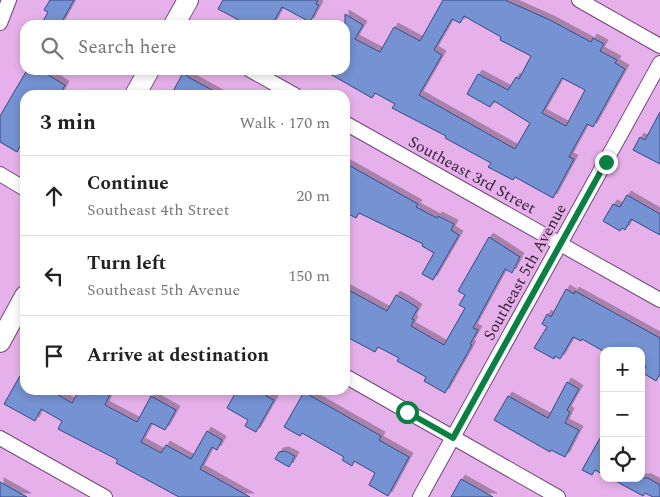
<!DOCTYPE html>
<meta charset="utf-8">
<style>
:root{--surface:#fff;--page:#f2f2f2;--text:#222;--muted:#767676;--line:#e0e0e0}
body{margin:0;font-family:Spectral,serif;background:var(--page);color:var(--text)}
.controls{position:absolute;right:15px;bottom:15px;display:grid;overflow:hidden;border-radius:10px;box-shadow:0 2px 8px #0003}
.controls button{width:45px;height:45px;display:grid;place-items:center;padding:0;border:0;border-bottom:1px solid var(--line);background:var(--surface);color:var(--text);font:25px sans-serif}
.stop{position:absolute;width:15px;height:15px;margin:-11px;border:4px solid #0b8043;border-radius:50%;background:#fff}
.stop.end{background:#0b8043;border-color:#fff;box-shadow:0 1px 5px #0008}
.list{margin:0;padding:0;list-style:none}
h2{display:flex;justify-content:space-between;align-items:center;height:65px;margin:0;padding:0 20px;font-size:21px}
h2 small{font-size:16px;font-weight:400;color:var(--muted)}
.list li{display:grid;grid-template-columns:32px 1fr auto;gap:15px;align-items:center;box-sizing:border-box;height:80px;padding:0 20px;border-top:1px solid var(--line)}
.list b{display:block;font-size:19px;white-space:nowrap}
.list p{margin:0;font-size:16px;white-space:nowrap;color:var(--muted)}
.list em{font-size:16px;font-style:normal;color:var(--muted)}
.icon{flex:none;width:28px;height:28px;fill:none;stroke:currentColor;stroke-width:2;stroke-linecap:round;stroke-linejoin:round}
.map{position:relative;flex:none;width:660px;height:497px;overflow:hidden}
.search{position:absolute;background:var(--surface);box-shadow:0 2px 8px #0003;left:20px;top:20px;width:330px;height:55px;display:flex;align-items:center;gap:12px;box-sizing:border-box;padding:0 18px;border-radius:15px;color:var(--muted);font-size:19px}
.panel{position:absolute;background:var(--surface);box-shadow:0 2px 8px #0003;left:20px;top:90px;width:330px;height:305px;border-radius:15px}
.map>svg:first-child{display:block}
.building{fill:#7492d2;stroke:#324b83;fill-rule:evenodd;filter:url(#shadow)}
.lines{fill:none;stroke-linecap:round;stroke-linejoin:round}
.street-casing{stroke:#734578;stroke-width:16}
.secondary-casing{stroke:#734578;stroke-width:22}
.street{stroke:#fff;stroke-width:14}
.secondary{stroke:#fff;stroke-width:20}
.route{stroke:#0b8043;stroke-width:6}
.labels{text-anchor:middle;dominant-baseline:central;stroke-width:5;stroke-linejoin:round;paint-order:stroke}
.street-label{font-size:16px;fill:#331e34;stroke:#e6b1ea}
</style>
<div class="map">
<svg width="660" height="497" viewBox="0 0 660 497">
<defs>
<filter id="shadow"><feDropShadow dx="4" dy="-4" stdDeviation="0" flood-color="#0004"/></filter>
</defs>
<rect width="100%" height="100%" fill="#e6b1ea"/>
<g class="building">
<polygon points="50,0 74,0 60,25 41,25 48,12 44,10"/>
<polygon points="223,0 318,0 316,4 319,5 310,22 282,7 272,25 248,25 218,9"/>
<path d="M 443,0 L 505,0 L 550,20 L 591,42 L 593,38 L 604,44 L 600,51 L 617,60 L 615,63 L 625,69 L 593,127 L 587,124 L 569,157 L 574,159 L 553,198 L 515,177 L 513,180 L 488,167 L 491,163 L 445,138 L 446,136 L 392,108 L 395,104 L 375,93 L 372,98 L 323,70 L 345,70 L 345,14 L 363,25 L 355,39 L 380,52 L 394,27 L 420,41 ZM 464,16 L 501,37 L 500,40 L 531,56 L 519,79 L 516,77 L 508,90 L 478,74 L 467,94 L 490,107 L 494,101 L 530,123 L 515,149 L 419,95 L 442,55 L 434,50 L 452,19 L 460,23 ZM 562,78 L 585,90 L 566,126 L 542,113 Z"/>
<polygon points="27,70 40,70 65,85 60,95 25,95 25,119 21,126 25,129 25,138 17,152 0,142 0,116"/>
<polygon points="183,73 190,78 221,95 171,95"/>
<polygon points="660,112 660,164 633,150 640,137 645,140"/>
<polygon points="345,163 418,204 416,207 437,218 438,216 454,224 451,230 459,235 433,280 422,274 434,253 422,246 423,244 359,213 356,218 345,212"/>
<polygon points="627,195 660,214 660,235 631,219 625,230 622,228 620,231 603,221 613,204 620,207"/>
<polygon points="489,237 520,257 512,273 505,269 473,328 478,330 470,344 472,345 445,393 424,381 426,377 397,361 399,358 378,347 375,352 345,336 345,288 387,311 396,295 407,301 418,308 412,319 414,320 411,326 444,345 465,308 459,305 465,295 458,291"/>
<polygon points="566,289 574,294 575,291 660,338 660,374 656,381 643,373 646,366 641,364 641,351 603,351 582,339 581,341 573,337 560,359 555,356 554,359 534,348 547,327 542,324 547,314 551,317"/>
<polygon points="25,367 25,390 50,390 72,403 79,390 92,395 95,390 112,390 105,405 137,422 151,396 176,410 165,430 151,423 141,442 161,453 166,445 191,459 207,431 222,440 217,450 212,447 200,469 250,497 179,497 116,463 118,460 58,429 62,421 41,409 35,421 4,404"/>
<polygon points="567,382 579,389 567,410 570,412 565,423 579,430 565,457 551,450 550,452 494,420 508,396 548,418"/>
<polygon points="237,390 269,390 266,396 274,400 256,432 245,426 248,420 227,408"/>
<polygon points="304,392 381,436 379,440 409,457 388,496 369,485 375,473 354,461 352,466 342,460 344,457 302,433 300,436 284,427"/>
<polygon points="604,431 604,475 595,470 592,475 582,470"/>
<polygon points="285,451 295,456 289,467 275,459 279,452"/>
<polygon points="610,478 648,478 660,485 660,497 653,497 645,493 643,496"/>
<polygon points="461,479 493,497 451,497"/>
<polygon points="0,482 27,497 0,497"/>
</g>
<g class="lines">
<g class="street-casing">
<g id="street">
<polyline points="579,0 660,46"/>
<polyline points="0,23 9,0"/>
<polyline points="250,70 295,95"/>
<polyline points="345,123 660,300"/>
<polyline points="0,174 25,189"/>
<polyline points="345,376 558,497"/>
<polyline points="0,438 105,497"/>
<polyline points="420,497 660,63"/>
</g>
</g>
<g class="secondary-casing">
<g id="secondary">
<polyline points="174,25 188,0"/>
<polyline points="135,95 149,70"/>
<polyline points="0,342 25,296"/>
</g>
</g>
<use href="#street" class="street"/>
<use href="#secondary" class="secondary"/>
</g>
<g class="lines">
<polyline class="route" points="407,412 453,438 606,162"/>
</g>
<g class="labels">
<g class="street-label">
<text transform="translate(472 175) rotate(29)">Southeast 3rd Street</text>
<text transform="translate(525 272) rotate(-61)">Southeast 5th Avenue</text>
</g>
</g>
</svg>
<div class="controls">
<button>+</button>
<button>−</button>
<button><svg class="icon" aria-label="locate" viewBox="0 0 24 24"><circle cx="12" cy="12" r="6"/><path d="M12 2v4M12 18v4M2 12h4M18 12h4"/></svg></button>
</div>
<div class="stop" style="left:407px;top:412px"></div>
<div class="stop end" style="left:606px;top:162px"></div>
<div class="search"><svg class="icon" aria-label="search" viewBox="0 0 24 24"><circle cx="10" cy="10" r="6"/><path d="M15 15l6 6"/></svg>Search here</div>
<section class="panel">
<h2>3 min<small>Walk · 170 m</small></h2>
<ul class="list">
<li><svg class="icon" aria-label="ahead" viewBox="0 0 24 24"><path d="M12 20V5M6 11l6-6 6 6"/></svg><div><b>Continue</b><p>Southeast 4th Street</p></div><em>20 m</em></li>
<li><svg class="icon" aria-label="left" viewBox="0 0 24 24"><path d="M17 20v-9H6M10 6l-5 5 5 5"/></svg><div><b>Turn left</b><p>Southeast 5th Avenue</p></div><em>150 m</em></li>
<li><svg class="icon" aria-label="arrive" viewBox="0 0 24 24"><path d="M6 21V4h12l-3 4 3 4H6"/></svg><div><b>Arrive at destination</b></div></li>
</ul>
</section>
</div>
